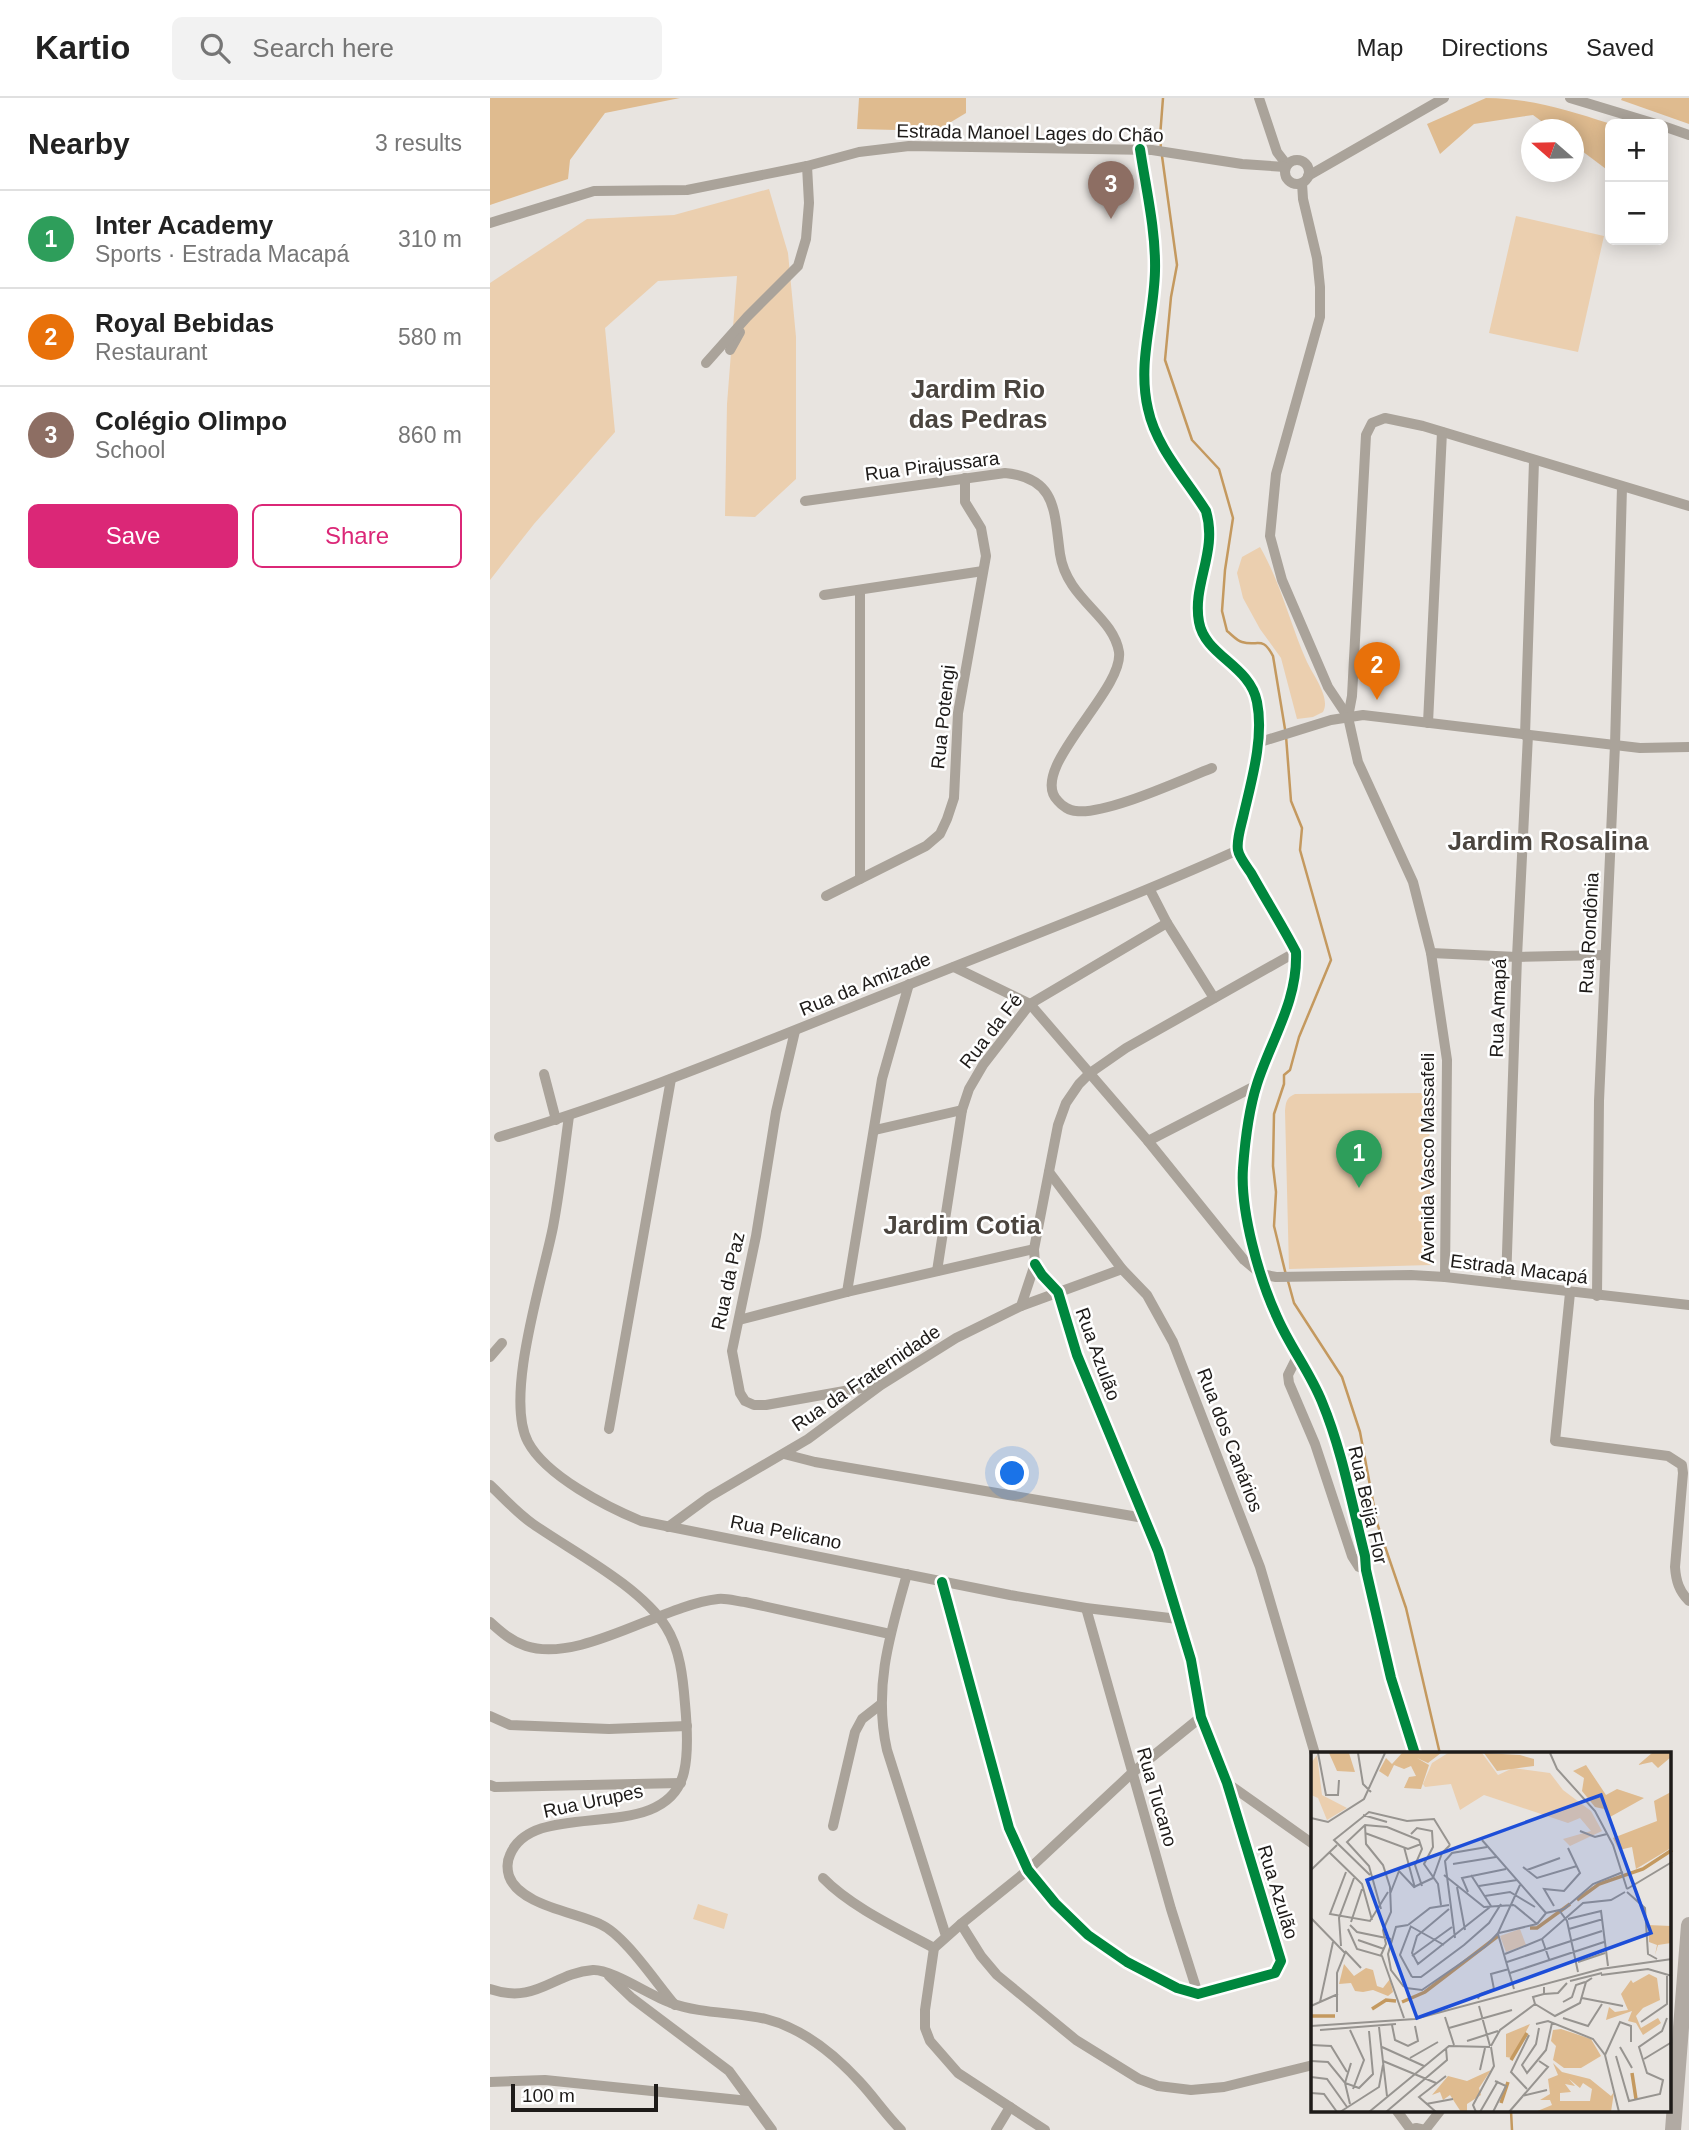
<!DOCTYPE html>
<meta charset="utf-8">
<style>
:root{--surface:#fff;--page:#f2f2f2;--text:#222;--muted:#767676;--line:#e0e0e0;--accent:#db2777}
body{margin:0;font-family:Helvetica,sans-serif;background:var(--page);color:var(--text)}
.controls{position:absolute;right:21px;top:21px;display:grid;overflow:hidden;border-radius:10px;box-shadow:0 4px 18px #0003}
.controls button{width:63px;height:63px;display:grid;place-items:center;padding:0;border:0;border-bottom:2px solid var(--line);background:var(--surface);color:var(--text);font:35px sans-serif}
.compass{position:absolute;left:1031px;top:21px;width:63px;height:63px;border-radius:50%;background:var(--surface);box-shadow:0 4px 18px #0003;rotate:290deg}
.scale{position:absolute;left:21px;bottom:18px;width:147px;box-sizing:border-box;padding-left:7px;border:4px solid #1e1b19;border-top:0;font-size:19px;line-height:24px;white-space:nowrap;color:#1e1b19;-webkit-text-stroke:5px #fff;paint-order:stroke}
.you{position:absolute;left:523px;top:1376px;width:24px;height:24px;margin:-18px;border:5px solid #fff;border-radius:50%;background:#1a73e8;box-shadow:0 0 0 10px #1a73e833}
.badge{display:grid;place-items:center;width:46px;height:46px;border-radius:50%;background:var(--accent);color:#fff;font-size:23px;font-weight:700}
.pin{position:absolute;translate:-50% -58px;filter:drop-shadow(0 2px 4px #0008)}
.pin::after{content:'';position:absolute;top:37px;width:24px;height:21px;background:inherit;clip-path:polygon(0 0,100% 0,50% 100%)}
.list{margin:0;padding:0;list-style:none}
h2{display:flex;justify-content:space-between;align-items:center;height:91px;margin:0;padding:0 28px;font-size:30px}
h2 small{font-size:23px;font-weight:400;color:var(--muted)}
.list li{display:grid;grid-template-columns:46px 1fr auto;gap:21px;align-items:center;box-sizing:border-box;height:98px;padding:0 28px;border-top:2px solid var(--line)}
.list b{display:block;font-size:26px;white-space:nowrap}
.list p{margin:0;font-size:23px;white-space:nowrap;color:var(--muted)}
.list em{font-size:23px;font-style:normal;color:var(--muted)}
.actions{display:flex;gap:14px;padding:21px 28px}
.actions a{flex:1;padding:16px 0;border:2px solid var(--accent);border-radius:10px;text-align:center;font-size:24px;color:var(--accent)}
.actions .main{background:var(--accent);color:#fff}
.icon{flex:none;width:38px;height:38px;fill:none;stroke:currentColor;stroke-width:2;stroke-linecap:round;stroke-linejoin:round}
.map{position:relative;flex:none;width:1199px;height:2032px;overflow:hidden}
header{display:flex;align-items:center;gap:42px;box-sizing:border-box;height:98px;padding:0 35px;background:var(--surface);border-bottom:2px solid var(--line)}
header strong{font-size:33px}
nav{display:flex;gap:38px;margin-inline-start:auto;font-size:24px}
.search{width:490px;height:63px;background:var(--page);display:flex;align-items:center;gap:18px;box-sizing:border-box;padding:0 24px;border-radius:10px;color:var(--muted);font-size:26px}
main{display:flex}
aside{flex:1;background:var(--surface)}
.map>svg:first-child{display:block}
.green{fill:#ebcfaf}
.forest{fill:#dfbb8f}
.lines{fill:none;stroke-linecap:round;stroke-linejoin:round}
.stream{stroke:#c4995f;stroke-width:2.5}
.minor{stroke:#aaa39a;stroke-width:10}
.highway{stroke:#b1aaa3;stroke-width:16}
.cycleway-casing{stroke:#fff;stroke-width:15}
.cycleway{stroke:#00873e;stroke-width:10}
.labels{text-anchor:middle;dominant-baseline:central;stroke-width:5;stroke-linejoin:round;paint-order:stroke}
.street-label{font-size:19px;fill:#1e1b19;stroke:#fff}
.district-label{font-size:26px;font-weight:bold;fill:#4b453f;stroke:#fff}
.inset-river{fill:none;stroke:#c4995f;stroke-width:3.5}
.inset-road{fill:none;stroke:#979490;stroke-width:2}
.view{fill:#1d4ed8;fill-opacity:0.15;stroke:#1d4ed8;stroke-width:3.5}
.inset-edge{fill:none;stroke:#1e1b19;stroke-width:3.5}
</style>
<header>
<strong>Kartio</strong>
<div class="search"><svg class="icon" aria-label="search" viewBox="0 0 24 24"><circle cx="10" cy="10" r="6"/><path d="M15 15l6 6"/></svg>Search here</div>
<nav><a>Map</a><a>Directions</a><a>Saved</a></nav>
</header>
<main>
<aside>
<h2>Nearby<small>3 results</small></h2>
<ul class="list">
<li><span class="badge" style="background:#2e9e5b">1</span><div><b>Inter Academy</b><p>Sports · Estrada Macapá</p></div><em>310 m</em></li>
<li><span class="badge" style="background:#e8710a">2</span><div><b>Royal Bebidas</b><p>Restaurant</p></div><em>580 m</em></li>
<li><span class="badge" style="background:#8d6e63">3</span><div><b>Colégio Olimpo</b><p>School</p></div><em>860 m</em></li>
</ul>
<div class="actions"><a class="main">Save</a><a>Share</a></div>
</aside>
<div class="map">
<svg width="1199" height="2032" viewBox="0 0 1199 2032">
<rect width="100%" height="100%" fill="#e8e4e0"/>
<g class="green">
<polygon points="279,91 298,155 306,239 306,381 265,419 235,418 237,306 247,178 168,183 115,230 125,334 44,426 0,482 0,185 97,121 184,117"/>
<polygon points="1026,118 1114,138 1088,254 999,235"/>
<path d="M 770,449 C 791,485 800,526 817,564 C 823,577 841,600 833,614 L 823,619 L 807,621 L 791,560 L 770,531 L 753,500 L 747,475 L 752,459 Z"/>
<path d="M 939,995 L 941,1167 L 799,1171 L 795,1013 C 796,1004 796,1000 805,996 Z"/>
<polygon points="208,1806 238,1816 234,1831 203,1821"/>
</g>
<g class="forest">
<polygon points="0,0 190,0 115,15 80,62 78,81 0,107"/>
<polygon points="369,0 476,0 476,15 446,33 367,31"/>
<path d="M 996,0 C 1039,0 1077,12 1118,25 L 1120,26 L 1120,74 L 1084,47 L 1084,32 L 1062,31 L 1043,17 L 984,26 L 950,56 L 937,26 Z"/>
<polygon points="1132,0 1199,0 1199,26 1131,2"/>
</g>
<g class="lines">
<g class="stream">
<polyline points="671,51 670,39 673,0"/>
<path d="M 672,58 L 687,167 L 681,199 L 675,262 L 702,342 L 729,371 L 743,420 L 735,472 L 732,513 L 737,533 C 741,536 747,543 752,544 C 768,549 772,537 783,558 L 795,631"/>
<polyline points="796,638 801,703 812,730 810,752 841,862 809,939 800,972 794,977 794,986 784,1016 783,1068 786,1094 784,1128 796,1177"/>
<polyline points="798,1183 804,1205 852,1279 870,1334 887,1425 916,1510 950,1656"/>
<polyline points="1021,2013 1022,2032"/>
</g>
<g class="minor">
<polyline points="769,0 787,54 797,67"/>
<polyline points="1080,0 1166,26"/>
<polyline points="1173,28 1199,37"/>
<path d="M 650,51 C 656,91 666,133 665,173 C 664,220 647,264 658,311 C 666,349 696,381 716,413 C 728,454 702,486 709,524 C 715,558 760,567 767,604 C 774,639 762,681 754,715 C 752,725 746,742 748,752 C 749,759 757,769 761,775 C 776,802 792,827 806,854 C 808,903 781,942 767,986 C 759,1011 755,1043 753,1070 C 750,1113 769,1180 787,1219 C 800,1249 820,1274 832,1304 C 852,1352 862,1407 875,1458 L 876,1472 L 901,1580 L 925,1656"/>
<circle cx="807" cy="74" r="12"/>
<polyline points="818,78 954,0"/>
<polyline points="812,85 813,101 827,160 830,189 830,219 786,376 780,438 792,482 838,589 858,619 868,664 923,784 941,855 957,962 955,1179"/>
<polyline points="0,125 104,93 197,92 317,68 369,54 419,48 662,52 752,66 795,69"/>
<polyline points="240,252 250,234"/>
<polyline points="216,265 257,219 308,168 316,141 319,105 317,68"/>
<path d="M 315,403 L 515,375 C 567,380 564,413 570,456 C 577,502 623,517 629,554 C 634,593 536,672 568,703 C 572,708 580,713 586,713 C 616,717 691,682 722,670"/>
<polyline points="370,493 370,781"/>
<polyline points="334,497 493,473"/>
<polyline points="858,619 862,598 876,337 882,325 895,320 933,328 1199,408"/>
<polyline points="938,625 952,334"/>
<polyline points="1035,637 1044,363"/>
<polyline points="767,645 841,622 873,617 1150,650 1199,649"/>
<polyline points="660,792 677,825 724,900"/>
<polyline points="336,798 436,748 450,736 457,721 464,700 468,615 496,458 491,430 475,404 475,380"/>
<polyline points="941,855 1027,859 1115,857"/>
<polyline points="464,869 540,906 658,1043 754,1162 771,1176 786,1179 921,1177 955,1179 1199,1207"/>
<polyline points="305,933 286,1014 266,1138 242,1253 250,1295 255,1303 264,1307 276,1307 388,1287"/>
<polyline points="54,976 66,1022"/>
<path d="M 79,1018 C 74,1055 70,1092 63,1129 C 53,1180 14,1299 38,1344 C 56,1378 117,1409 151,1423 L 520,1497 L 596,1510 L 688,1521"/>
<polyline points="385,1032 472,1012"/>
<path d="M 9,1039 C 149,998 283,940 418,887 C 528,843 639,801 748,752"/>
<polyline points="658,1043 767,987"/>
<polyline points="559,1074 632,1171 657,1197 683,1244 770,1469 825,1656"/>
<polyline points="447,1173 472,1012 479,991 493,967 540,906 677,825"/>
<polyline points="1016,1185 1027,859 1038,637"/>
<polyline points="357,1194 392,981 419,886"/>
<path d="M 1080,1195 L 1065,1343 L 1178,1358 L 1192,1367 L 1193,1375 L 1185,1469 C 1186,1483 1189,1493 1199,1503"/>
<polyline points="1107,1198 1109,1003 1125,647 1132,389"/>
<polyline points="531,1208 632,1171"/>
<polyline points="249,1222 357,1194 544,1151"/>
<polyline points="808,1257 798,1277 799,1285 825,1346 862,1458 869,1469 876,1472"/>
<polyline points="0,1259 12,1245"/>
<polyline points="119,1331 181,981"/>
<polyline points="294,1356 325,1364 654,1420"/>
<path d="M 0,1387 C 14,1400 27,1415 43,1426 C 83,1454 150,1488 176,1529 C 190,1551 193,1580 195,1606 C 197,1627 199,1653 194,1674 C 176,1750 44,1697 20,1757 C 17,1763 17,1771 19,1778 C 29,1807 85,1814 110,1826 C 135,1837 166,1885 185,1907"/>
<polyline points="178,1429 219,1399 318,1341 391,1287 466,1240 531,1208 545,1166 544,1151 568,1027 576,1005 589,986 600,975 636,950 806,854"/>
<path d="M 417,1476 C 400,1536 383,1590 397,1652 L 456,1838"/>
<polyline points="452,1484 519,1730 538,1772 565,1805 598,1837 637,1864 687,1890 708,1896 785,1875 791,1863 737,1685 711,1619 701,1562 668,1453 587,1257 568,1194 552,1177 545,1166"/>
<polyline points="596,1510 681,1811 708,1896"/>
<path d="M 0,1524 C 11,1534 21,1543 36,1548 C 90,1566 172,1507 228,1501 C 236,1500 246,1503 255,1504 L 400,1536"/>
<polyline points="0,1618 20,1627 119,1631 197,1628"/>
<polyline points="737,1685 823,1746"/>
<polyline points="0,1687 5,1689 191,1685"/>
<polyline points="343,1728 365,1634 372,1621 390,1607"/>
<path d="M 333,1780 C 361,1809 409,1831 444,1850"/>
<polyline points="471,1826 491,1858 507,1877 586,1942 649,1981 668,1988 701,1992 734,1989 823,1967"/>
<polyline points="119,1878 142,1900 239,1973 282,2032"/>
<path d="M 0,1891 C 46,1907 63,1875 103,1872 C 121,1871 161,1898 181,1905 C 211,1916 246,1914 276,1921 C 312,1930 345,1957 369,1983 C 384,1999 396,2017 411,2032"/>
<polyline points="0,1984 55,1982 259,2003"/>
<polyline points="907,2013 921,2032 926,2030 935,2032"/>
<polyline points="506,2032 520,2009"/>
<polyline points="555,2032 468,1975 440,1943 435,1930 435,1912 444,1850 471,1826 538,1772 642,1675 711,1619"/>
<polyline points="935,2032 950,2013"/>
</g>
<polyline class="highway" points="1183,2032 1199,1827"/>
<g class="cycleway-casing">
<g id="cycleway">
<path d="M 650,51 C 656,91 666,133 665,173 C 664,220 647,264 658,311 C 666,349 696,381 716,413 C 728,454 702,486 709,524 C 715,558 760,567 767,604 C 774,639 762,681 754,715 C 752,725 746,742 748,752 C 749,759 757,769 761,775 C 776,802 792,827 806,854 C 808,903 781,942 767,986 C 759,1011 755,1043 753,1070 C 750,1113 769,1180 787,1219 C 800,1249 820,1274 832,1304 C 852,1352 862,1407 875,1458 L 876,1472 L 901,1580 L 925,1656"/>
<polyline points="452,1484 519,1730 538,1772 565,1805 598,1837 637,1864 687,1890 708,1896 785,1875 791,1863 737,1685 711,1619 701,1562 668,1453 587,1257 568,1194 552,1177 545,1166"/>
</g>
</g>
<use href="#cycleway" class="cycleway"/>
</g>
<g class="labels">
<g class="street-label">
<text transform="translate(540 35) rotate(1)">Estrada Manoel Lages do Chão</text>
<text transform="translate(442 368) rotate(-7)">Rua Pirajussara</text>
<text transform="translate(453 619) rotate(-84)">Rua Potengi</text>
<text transform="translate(1099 835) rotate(-87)">Rua Rondônia</text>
<text transform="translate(375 886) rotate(-22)">Rua da Amizade</text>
<text transform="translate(1008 910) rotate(-88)">Rua Amapá</text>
<text transform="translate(501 933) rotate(-52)">Rua da Fé</text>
<text transform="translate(937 1060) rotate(-90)">Avenida Vasco Massafeli</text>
<text transform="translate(1029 1171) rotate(7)">Estrada Macapá</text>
<text transform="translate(238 1183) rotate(-78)">Rua da Paz</text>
<text transform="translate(608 1256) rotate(70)">Rua Azulão</text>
<text transform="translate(376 1280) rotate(-34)">Rua da Fraternidade</text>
<text transform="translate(740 1342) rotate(69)">Rua dos Canários</text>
<text transform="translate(878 1407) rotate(77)">Rua Beija Flor</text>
<text transform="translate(296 1434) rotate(11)">Rua Pelicano</text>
<text transform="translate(667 1699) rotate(74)">Rua Tucano</text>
<text transform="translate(103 1703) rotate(-12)">Rua Urupes</text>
<text transform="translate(788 1794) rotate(73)">Rua Azulão</text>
</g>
<g class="district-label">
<text x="488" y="291">Jardim Rio<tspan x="488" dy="30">das Pedras</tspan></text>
<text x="1058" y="743">Jardim Rosalina</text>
<text x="472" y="1127">Jardim Cotia</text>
</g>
</g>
<g transform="translate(821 1654)">
<rect width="360" height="360" fill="#e8e4e0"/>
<path d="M 137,1 L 171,1 L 187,23 L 202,16 L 239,21 L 252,38 L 280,59 L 291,79 L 259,94 L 252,87 L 280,79 L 269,66 L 257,71 L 173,43 L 149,58 L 140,32 L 114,35 L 112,32 L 121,11 ZM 6,3 L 11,43 L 36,56 L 16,68 L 7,46 L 0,43 L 0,11 ZM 209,177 L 215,193 L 195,200 L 189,184 Z" fill="#ebcfaf"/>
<path d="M 18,1 L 38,1 L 44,20 L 26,19 ZM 91,1 L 130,1 L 117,11 L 106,6 L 118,13 L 110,37 L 93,36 L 98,25 L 105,24 L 100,14 L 93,17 L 83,13 L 77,25 L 68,19 L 75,6 L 81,12 ZM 173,1 L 209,3 L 223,7 L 223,14 L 186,19 ZM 341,1 L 360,1 L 360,5 L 347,16 L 341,10 L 327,13 ZM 275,13 L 295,43 L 306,37 L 333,46 L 299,65 L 293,57 L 284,55 L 271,39 L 273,26 L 262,19 ZM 360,40 L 360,96 L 325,117 L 321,95 L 308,98 L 302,86 L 346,69 L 343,49 ZM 337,173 L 360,174 L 360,191 L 347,193 L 344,203 L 346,193 L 338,190 ZM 33,212 L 43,224 L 55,216 L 62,218 L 66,234 L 72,236 L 79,227 L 82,240 L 77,244 L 62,238 L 52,240 L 44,239 L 40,231 L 28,232 ZM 338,222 L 346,226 L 349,248 L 332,256 L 325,264 L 330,276 L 347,266 L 350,271 L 332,283 L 325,271 L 317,269 L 321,259 L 295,268 L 298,255 L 304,260 L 317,258 L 310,242 L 320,228 L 322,231 ZM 219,272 L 201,306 L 195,305 L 195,282 ZM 250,277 L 280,287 L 290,304 L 270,316 L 253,316 L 242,308 L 245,294 L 240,289 L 242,278 ZM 242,311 L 251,320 L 279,327 L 300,344 L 303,340 L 300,360 L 224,360 L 241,353 L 239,348 L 229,348 L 239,342 L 237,327 L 247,323 ZM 258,327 L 269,336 L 272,331 L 281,337 L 279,349 L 249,349 L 249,341 L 260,340 L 254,332 L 264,334 ZM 180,318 L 168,336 L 170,343 L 156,352 L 156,360 L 150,360 L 139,343 L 132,348 L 129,340 L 121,343 L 137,324 L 156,329 Z" fill="#dfbb8f" fill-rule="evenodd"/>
<path class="inset-river" d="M 266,148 L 288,132 L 332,117 L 361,98M 219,176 L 226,176 L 259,152M 91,250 L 114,240 L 187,184M 61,257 L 75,248 L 85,249M 0,264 L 24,264M 200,308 L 216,281M 321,321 L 325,347M 190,351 L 197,330"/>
<path class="inset-road" d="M 7,1 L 15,43 L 27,43 L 28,28M 47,1 L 52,32 L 60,40M 239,1 L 246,17 L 284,59 L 302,93 L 316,137M 52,63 L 76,70M 0,66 L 17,70 L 53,47 L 74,1M 54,73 L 55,92 L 72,113 L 79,135 L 80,160 L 72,178 L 75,192 L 70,203M 269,79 L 284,85 L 296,82M 54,81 L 97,97 L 110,92M 100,82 L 106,76 L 121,79 L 122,95 L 113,112 L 127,132 L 130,153M 171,88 L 235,161M 93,95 L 104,136M 18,100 L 51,132 L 61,168M 142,112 L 185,105M 212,115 L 226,126 L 266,114M 0,118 L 26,93M 216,118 L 249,106M 35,120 L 19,162 L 59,169 L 77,140M 59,123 L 23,88 L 58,60 L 96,69 L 123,67 L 139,93M 133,123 L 173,155 L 203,153M 160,123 L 180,154M 122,126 L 131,101 L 139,93M 168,134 L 206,128M 146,135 L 154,178M 316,137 L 361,110M 157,140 L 151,126 L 195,117M 316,140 L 334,156 L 337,202 L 346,207M 79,142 L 88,119 L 103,135 L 122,126M 174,144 L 199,140 L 224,155M 203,153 L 226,172M 243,154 L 233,137 L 253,139 L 269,121 L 257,96M 70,157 L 58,114 L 36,90 L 54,73 L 76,75 L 108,88 L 111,97 L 104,113 L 111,134M 138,157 L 106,184 L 101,201 L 107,212 L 179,155M 248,158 L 256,169 L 267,220M 0,166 L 34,201 L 26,221 L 26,260M 257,167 L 290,159 L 297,214M 40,170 L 51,137M 226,172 L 235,161 L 253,157 L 282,132 L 312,120M 39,173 L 46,180 L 80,187M 97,173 L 119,156 L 138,153M 99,174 L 133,193M 100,174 L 89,203 L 101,225M 37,177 L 46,197 L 71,204 L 93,266M 258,177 L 292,167M 188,181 L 226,172M 187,182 L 203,237M 144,186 L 134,109 L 141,101 L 176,95M 231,187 L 238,207M 47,188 L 73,197M 260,189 L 291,179M 30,194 L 28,166 L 43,126M 34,199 L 50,216M 194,202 L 231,187 L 272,151 L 300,148 L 314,140M 101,204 L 141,175M 196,210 L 260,189M 267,210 L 294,201M 199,221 L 293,190M 290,223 L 337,217 L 361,224M 101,225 L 110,225 L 153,193 L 178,171 L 190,152M 259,229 L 291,221M 93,235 L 80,218 L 77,202 L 85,175 L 97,173M 95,236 L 111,238 L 175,194 L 187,181 L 209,133M 233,242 L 247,241 L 256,231M 271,246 L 312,254M 167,247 L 169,242 L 183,237 L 180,222 L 198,217M 9,250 L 22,190M 252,250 L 261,245 L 265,233 L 274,230M 224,252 L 244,264 L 269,251 L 275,230 L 281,226M 224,252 L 222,245 L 233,242 L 233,235M 0,254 L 27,242M 168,254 L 179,294M 134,265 L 143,293M 252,266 L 277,274 L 291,252M 330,270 L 356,252 L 356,224M 225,272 L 237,269 L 282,287 L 294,303 L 308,360M 81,273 L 84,288 L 97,294 L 107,289 L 104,274M 0,274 L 104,267 L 290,217 L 361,207M 68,275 L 76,344M 138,276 L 201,258M 228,276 L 225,292 L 211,313 L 216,321 L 235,298 L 241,271M 9,278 L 85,272M 39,278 L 53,308 L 42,337M 156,289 L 187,279M 0,293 L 20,294 L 36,320M 180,294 L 189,278 L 224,252M 71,295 L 113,314M 309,295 L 321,316M 294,303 L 309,270 L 320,274 L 320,290M 305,304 L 318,349 L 349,342 L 352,328 L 336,321 L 328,295 L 351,279 L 356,266M 99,306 L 127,290M 333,307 L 361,290M 0,309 L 17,310 L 34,331 L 48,336 L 62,322 L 58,279M 72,309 L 125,331M 169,318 L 174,296M 0,325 L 16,327 L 36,355M 216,337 L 200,320 L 218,283M 0,341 L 13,342 L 26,360M 211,344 L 236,338M 39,352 L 34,331 L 40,311M 115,352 L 142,347M 29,360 L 68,335 L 72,313M 58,360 L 138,294 L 179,295M 75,360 L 136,308 L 135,296M 125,360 L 108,345 L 135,324M 165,360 L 162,353 L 183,314 L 180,295M 169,360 L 187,329M 182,360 L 195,334 L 184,329M 198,360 L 237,315 L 228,309"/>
<path class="view" d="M 290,43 L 340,181 L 106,266 L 56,128 Z"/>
<rect width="360" height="360" class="inset-edge"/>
</g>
</svg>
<div class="controls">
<button>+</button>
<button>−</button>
</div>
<svg class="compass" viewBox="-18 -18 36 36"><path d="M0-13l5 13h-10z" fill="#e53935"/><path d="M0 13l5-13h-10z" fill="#767676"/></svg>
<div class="scale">100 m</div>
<div class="you"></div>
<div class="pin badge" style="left:869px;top:1090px;background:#2e9e5b">1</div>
<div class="pin badge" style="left:887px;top:602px;background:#e8710a">2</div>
<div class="pin badge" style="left:621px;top:121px;background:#8d6e63">3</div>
</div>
</main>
